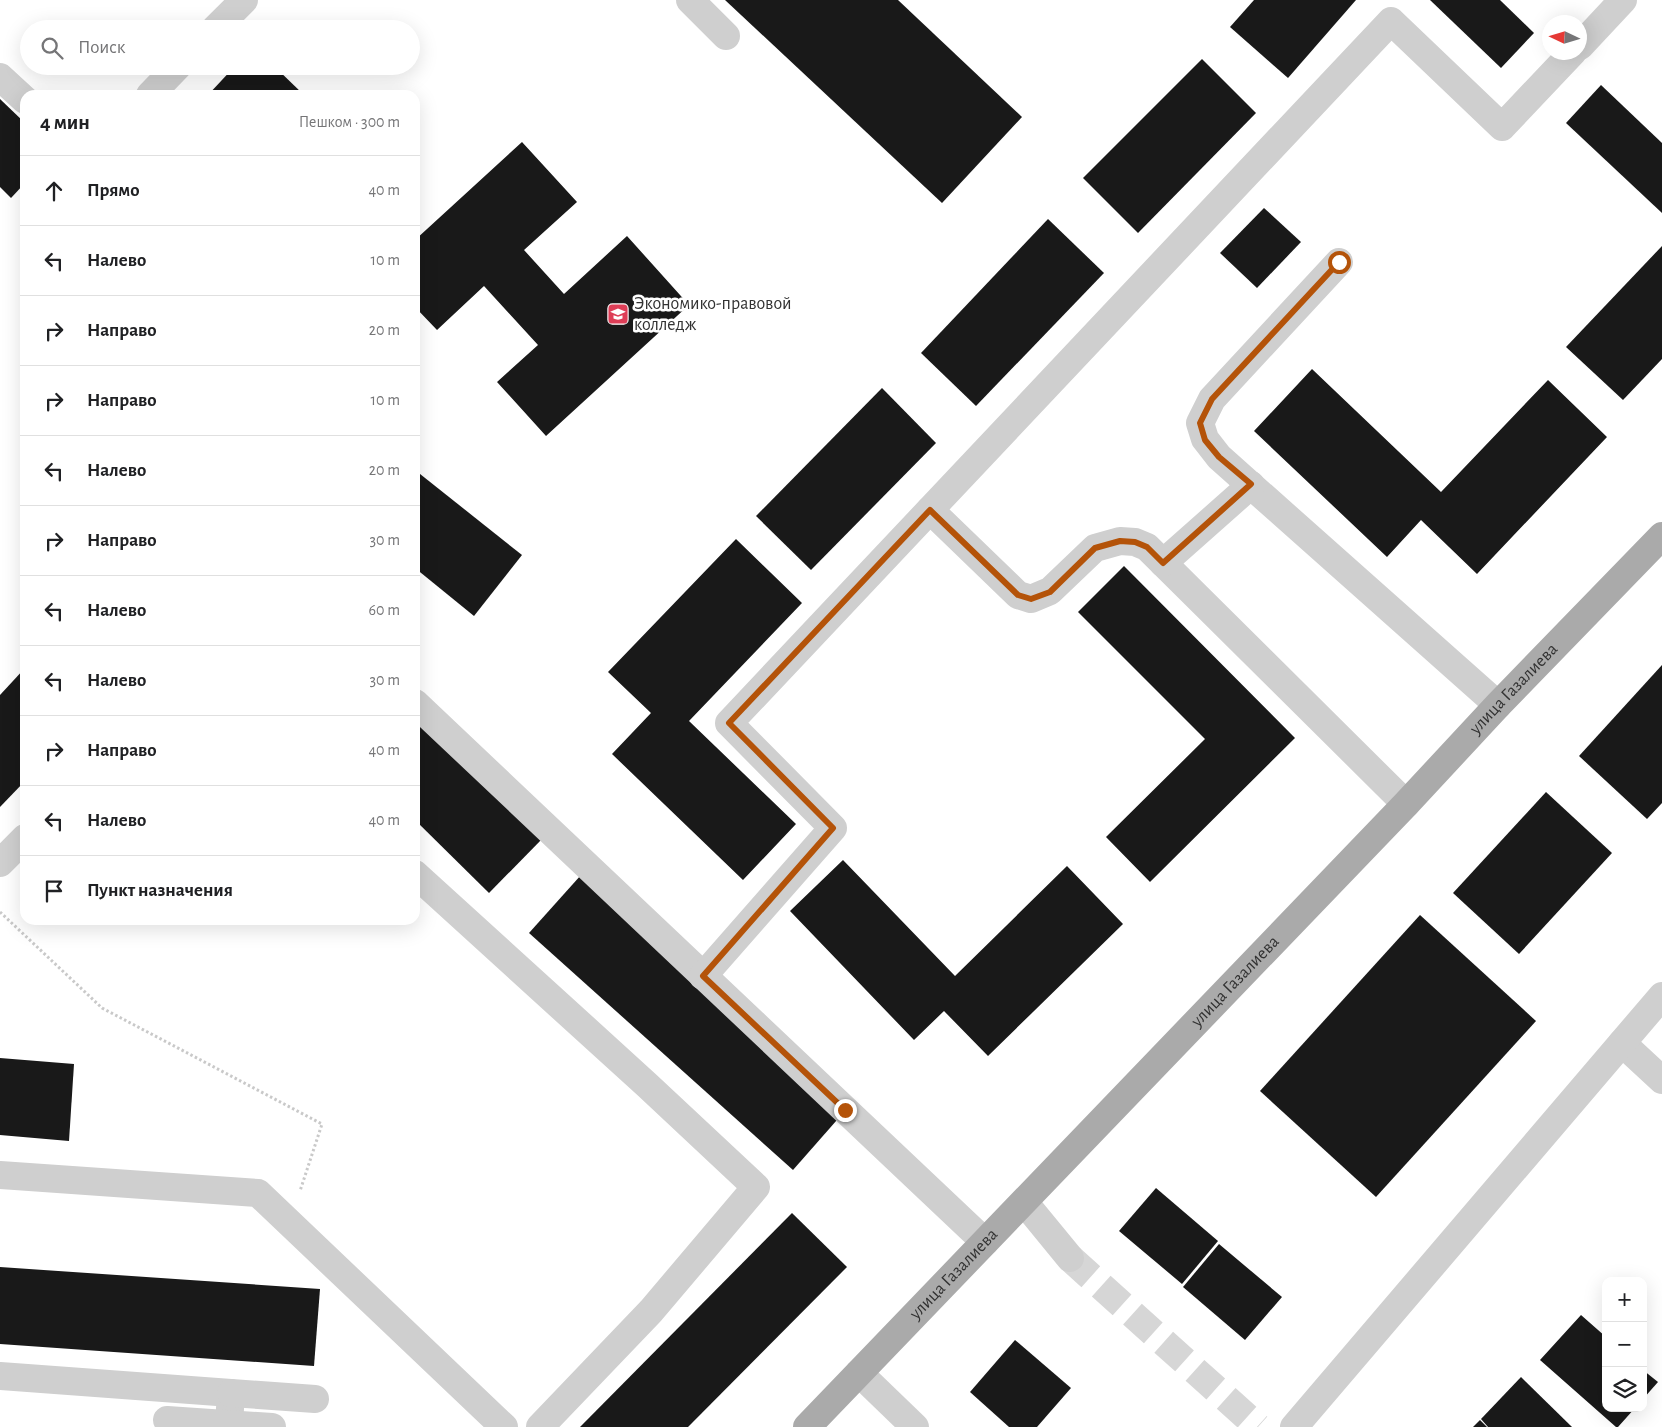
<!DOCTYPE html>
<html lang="ru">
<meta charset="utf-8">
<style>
:root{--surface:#fff;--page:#f6f6f6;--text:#202124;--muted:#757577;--line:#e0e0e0}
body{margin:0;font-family:"Alegreya Sans",sans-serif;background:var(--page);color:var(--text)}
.controls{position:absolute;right:15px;bottom:15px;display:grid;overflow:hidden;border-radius:10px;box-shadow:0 5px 20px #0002}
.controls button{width:45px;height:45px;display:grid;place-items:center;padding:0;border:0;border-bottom:1px solid var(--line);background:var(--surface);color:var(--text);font:25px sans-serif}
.compass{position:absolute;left:1542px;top:15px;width:45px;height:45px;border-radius:50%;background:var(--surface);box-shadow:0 5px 20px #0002;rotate:274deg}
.stop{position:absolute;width:15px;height:15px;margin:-11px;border:4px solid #b45309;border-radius:50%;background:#fff}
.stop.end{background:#b45309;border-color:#fff;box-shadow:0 1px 5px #0008}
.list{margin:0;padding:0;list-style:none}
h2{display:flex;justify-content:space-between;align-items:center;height:65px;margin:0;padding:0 20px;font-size:21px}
h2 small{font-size:16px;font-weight:400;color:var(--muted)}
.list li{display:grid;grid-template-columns:32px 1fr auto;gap:15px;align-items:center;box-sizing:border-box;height:70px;padding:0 20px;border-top:1px solid var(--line)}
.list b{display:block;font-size:19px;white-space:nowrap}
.list em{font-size:16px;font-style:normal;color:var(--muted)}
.icon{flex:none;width:28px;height:28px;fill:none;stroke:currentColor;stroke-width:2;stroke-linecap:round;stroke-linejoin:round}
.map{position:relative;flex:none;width:1662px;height:1427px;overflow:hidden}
.search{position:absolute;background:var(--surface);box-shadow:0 5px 20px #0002;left:20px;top:20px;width:400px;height:55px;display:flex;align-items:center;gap:12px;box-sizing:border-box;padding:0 18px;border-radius:28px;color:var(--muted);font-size:19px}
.panel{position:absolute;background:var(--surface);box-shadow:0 5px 20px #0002;left:20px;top:90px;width:400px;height:835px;border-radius:15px}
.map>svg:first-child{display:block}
.building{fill:#191919}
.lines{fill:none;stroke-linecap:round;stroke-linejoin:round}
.minor-tunnel{stroke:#d6d6d6;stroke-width:28;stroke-dasharray:28 14;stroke-linecap:butt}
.path{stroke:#c9c9c9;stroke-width:3;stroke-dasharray:2.5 2.5;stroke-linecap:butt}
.minor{stroke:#cfcfcf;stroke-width:28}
.major{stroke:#aaa;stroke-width:28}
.route{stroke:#b45309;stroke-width:6}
.labels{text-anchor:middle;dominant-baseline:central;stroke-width:5;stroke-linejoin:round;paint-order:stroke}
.poi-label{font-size:18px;fill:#323232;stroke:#fff;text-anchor:start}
.street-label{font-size:18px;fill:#323232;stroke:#fff}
</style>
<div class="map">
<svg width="1662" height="1427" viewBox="0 0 1662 1427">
<rect width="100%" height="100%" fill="#fff"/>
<g class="building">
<polygon points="725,0 898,0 1022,117 942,203"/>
<polygon points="1254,0 1356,0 1288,78 1230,27"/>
<polygon points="1430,0 1500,0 1534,33 1501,68"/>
<polygon points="1202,59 1256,113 1138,233 1083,178"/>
<polygon points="235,66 274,66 304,95 208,95"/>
<polygon points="1601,85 1662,143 1662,213 1566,123"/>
<polygon points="0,99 25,123 25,183 11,198 0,187"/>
<polygon points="522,142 577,202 524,250 564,294 627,236 689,305 546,436 497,382 538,345 484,286 437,330 415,307 415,240"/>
<polygon points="1264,208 1301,242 1257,288 1220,253"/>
<polygon points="1048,219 1104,273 976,406 921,353"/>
<polygon points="1662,246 1662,359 1623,400 1566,347"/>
<polygon points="1312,369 1441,492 1548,380 1607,437 1477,574 1421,520 1387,557 1254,431"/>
<polygon points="882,388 936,443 811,570 756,516"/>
<polygon points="415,470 522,555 474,616 415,568"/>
<polygon points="736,539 802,603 689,721 796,824 743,880 612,754 651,713 608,672"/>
<polygon points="1124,566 1295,738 1150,882 1106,837 1205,739 1078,612"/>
<polygon points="1662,665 1662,803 1647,819 1579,756"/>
<polygon points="25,668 25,781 0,807 0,695"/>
<polygon points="415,712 543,838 489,893 415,820"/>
<polygon points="1546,792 1612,853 1519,954 1453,893"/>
<polygon points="843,860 955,976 1067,866 1123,924 988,1056 944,1011 914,1040 790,911"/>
<polygon points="581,875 844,1112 793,1170 529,933"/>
<polygon points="1420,915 1536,1021 1376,1197 1260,1091"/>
<polygon points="0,1058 74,1064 69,1141 0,1135"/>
<polygon points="1156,1188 1218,1241 1182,1284 1119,1231"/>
<polygon points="792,1213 847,1267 688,1427 580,1427"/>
<polygon points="1219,1244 1282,1297 1245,1340 1183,1287"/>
<polygon points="0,1267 320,1289 314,1366 0,1344"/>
<polygon points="1581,1315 1606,1337 1606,1408 1635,1408 1618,1427 1616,1427 1540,1360"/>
<polygon points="1015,1340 1071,1388 1037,1427 1009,1427 970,1392"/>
<polygon points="1643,1370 1658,1382 1643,1399"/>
<polygon points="1521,1377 1572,1427 1488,1427 1481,1419"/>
<polygon points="1480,1420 1487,1427 1473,1427"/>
</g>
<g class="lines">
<polyline class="minor-tunnel" points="1070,1258 1258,1427"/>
<polyline class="path" points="0,912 102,1008 322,1124 300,1191"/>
<g class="minor">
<polyline points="690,0 726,36"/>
<polyline points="215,29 244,0"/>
<polyline points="1580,46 1623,0"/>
<polyline points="0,77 25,100"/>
<polyline points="150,95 178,66"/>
<polyline points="1339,262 1212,399 1200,423 1205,439 1219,457 1498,705"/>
<polyline points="930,510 1018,595 1031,599 1050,591 1095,548 1120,541 1135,542 1147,547 1406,804"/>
<polyline points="1163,563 1251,485"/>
<polyline points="415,703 985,1242"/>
<polyline points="0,863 25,838"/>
<polyline points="415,874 647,1085 756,1187 651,1311 540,1427"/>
<polyline points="703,976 833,828 729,723 1391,21 1502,127 1573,52"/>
<polyline points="1622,1043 1662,1080"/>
<polyline points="0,1175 258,1193 504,1427"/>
<polyline points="1024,1202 1070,1258"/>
<polyline points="859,1373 915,1427"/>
<polyline points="0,1376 231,1393 229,1424"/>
<polyline points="231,1393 315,1399"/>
<polyline points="167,1420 272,1427"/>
<polyline points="1294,1427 1662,996"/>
</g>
<path class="major" id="s1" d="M 807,1427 L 1406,804 L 1498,705 L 1662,536"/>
</g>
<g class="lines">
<polyline class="route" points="845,1110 703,976 833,828 729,723 930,510 1018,595 1031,599 1050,592 1095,548 1120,541 1135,542 1147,547 1163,563 1251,484 1219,457 1205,440 1200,423 1212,399 1339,262"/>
</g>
<defs>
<g id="university-square" transform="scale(1.125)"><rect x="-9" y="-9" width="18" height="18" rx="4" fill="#de3e57" stroke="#fff"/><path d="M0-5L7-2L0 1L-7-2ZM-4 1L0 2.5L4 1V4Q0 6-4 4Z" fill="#fff"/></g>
</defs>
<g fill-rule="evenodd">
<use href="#university-square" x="618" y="314"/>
</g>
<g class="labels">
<g class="poi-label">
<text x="634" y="304">Экономико-правовой<tspan x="634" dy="21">колледж</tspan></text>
</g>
<g class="street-label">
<text stroke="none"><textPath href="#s1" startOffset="1022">улица Газалиева</textPath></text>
<text stroke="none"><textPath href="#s1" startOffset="618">улица Газалиева</textPath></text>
<text stroke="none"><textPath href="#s1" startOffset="212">улица Газалиева</textPath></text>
</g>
</g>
</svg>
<div class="controls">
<button>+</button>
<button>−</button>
<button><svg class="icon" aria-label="layers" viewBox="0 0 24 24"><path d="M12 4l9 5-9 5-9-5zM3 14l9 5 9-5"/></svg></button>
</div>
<svg class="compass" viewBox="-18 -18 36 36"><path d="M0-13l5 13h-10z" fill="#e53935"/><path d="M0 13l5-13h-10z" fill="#757577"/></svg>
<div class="stop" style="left:1339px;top:262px"></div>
<div class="stop end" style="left:845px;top:1110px"></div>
<div class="search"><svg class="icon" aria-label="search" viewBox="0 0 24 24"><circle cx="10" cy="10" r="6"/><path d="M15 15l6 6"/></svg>Поиск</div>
<section class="panel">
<h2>4 мин<small>Пешком · 300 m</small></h2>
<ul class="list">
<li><svg class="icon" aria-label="ahead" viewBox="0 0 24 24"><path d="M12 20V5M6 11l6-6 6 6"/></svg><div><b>Прямо</b></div><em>40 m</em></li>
<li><svg class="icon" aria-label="left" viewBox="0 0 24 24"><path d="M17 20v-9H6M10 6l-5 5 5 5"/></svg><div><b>Налево</b></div><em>10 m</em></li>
<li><svg class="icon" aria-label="right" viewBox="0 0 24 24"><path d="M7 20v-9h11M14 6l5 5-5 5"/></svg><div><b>Направо</b></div><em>20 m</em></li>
<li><svg class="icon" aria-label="right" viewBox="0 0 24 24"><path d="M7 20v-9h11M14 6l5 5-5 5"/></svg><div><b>Направо</b></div><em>10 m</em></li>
<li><svg class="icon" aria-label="left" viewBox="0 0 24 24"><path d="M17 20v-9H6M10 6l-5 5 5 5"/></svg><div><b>Налево</b></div><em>20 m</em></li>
<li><svg class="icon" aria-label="right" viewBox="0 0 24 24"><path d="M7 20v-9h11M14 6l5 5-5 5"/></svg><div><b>Направо</b></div><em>30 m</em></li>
<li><svg class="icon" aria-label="left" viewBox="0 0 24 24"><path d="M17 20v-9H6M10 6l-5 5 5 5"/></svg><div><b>Налево</b></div><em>60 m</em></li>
<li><svg class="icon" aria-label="left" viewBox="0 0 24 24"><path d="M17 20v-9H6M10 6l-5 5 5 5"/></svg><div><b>Налево</b></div><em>30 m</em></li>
<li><svg class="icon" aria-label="right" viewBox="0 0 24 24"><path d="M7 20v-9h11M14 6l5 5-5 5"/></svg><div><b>Направо</b></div><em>40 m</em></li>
<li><svg class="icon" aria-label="left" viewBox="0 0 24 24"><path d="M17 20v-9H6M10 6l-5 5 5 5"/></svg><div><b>Налево</b></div><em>40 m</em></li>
<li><svg class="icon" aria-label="arrive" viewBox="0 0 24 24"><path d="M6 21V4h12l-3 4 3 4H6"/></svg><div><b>Пункт назначения</b></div></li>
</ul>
</section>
</div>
